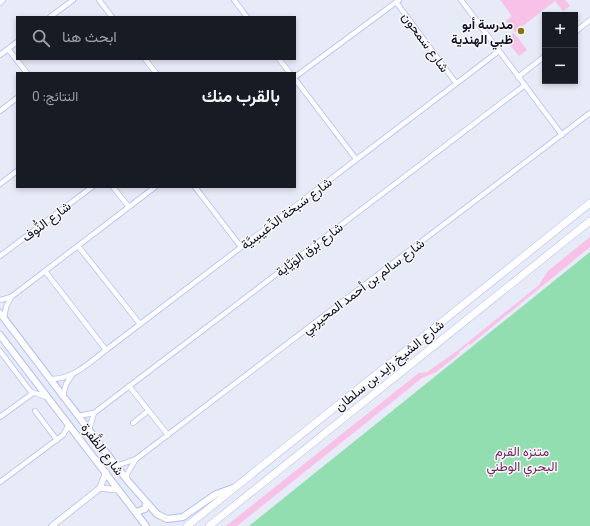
<!DOCTYPE html>
<html lang="ar">
<meta charset="utf-8">
<style>
:root{--surface:#171b24;--page:#20242c;--text:#f1f3f6;--muted:#9ea1a6;--line:#363941}
body{margin:0;font-family:"Exo 2",Vazirmatn,sans-serif;background:var(--page);color:var(--text);direction:rtl}
.controls{position:absolute;right:12px;top:12px;display:grid;overflow:hidden;border-radius:0px;box-shadow:0 2px 6px #0003}
.controls button{width:36px;height:36px;display:grid;place-items:center;padding:0;border:0;border-bottom:1px solid var(--line);background:var(--surface);color:var(--text);font:20px sans-serif}
.list{margin:0;padding:0;list-style:none}
h2{display:flex;justify-content:space-between;align-items:center;height:52px;margin:0;padding:0 16px;font-size:17px}
h2 small{font-size:13px;font-weight:400;color:var(--muted)}
.icon{flex:none;width:22px;height:22px;fill:none;stroke:currentColor;stroke-width:2;stroke-linecap:round;stroke-linejoin:round}
.map{position:relative;flex:none;width:590px;height:526px;overflow:hidden;direction:ltr}
.search{position:absolute;background:var(--surface);box-shadow:0 2px 6px #0003;left:16px;top:16px;width:280px;height:44px;display:flex;align-items:center;gap:10px;box-sizing:border-box;padding:0 14px;border-radius:0px;color:var(--muted);font-size:15px}
.panel{position:absolute;background:var(--surface);box-shadow:0 2px 6px #0003;left:16px;top:72px;width:280px;height:116px;border-radius:0px;direction:rtl}
.map>svg:first-child{display:block}
.green{fill:#f8c1e8}
.water{fill:#93deb1}
.lines{fill:none;stroke-linecap:round;stroke-linejoin:round}
.minor-casing{stroke:#b3bdfb;stroke-width:6}
.tertiary-casing{stroke:#b3bdfb;stroke-width:7}
.secondary-casing{stroke:#b3bdfb;stroke-width:8}
.trunk-casing{stroke:#b3bdfb;stroke-width:8}
.minor{stroke:#fff;stroke-width:4.5}
.tertiary{stroke:#fff;stroke-width:5.5}
.secondary{stroke:#fff;stroke-width:6}
.trunk{stroke:#fff;stroke-width:7}
.poi-dot{fill:#867416;stroke:#f8f8f8;stroke-width:1.5}
.labels{text-anchor:middle;dominant-baseline:central;stroke-width:3;stroke-linejoin:round;paint-order:stroke}
.poi-label{font-size:13px;font-weight:bold;fill:#0f1127;stroke:#f8f8f8;text-anchor:end}
.street-label{font-size:13px;fill:#0f1127;stroke:#f8f8f8}
.park-label{font-size:13px;fill:#722761;stroke:#f8f8f8}
</style>
<div class="map">
<svg width="590" height="526" viewBox="0 0 590 526">
<rect width="100%" height="100%" fill="#e7eaf7"/>
<g class="green">
<polygon points="500,0 565,0 570,6 563,11 555,1 515,32 506,21 512,16"/>
<polygon points="514,33 527,50 519,56 505,39"/>
<polygon points="590,237 590,247 470,345 469,344 459,352 459,354 436,372 422,378 237,526 226,526 410,380 419,373 427,372 457,351 539,285 548,271"/>
</g>
<polygon class="water" points="590,252 590,526 249,526"/>
<g class="lines">
<g class="minor-casing">
<g id="minor">
<polyline points="99,0 112,17"/>
<polyline points="234,0 247,17"/>
<polyline points="461,0 562,135"/>
<polyline points="396,2 456,83"/>
<polyline points="0,3 3,0"/>
<polyline points="50,17 73,0"/>
<polyline points="575,32 590,20"/>
<polyline points="8,49 27,73"/>
<polyline points="0,55 17,42"/>
<polyline points="145,59 156,73"/>
<polyline points="279,59 290,73"/>
<polyline points="295,77 399,0"/>
<polyline points="518,77 545,56"/>
<polyline points="295,79 356,159"/>
<polyline points="0,111 17,98"/>
<polyline points="0,184 17,171"/>
<polyline points="113,187 129,207"/>
<polyline points="195,187 241,247"/>
<polyline points="78,246 140,324"/>
<polyline points="0,256 92,187"/>
<polyline points="45,271 106,350"/>
<polyline points="0,300 11,297"/>
<polyline points="4,318 6,307 11,297 155,187"/>
<polyline points="0,351 31,392 47,397"/>
<path d="M 50,379 C 72,380 89,363 106,350 L 499,51"/>
<polyline points="129,386 168,435"/>
<polyline points="63,396 66,384 72,375"/>
<polyline points="35,411 57,440"/>
<polyline points="78,416 94,413 525,85"/>
<polyline points="0,417 33,393"/>
<polyline points="133,423 148,411"/>
<polyline points="89,430 94,413"/>
<polyline points="116,466 136,459 590,113"/>
<polyline points="127,480 127,474 136,459"/>
<polyline points="0,482 63,435 69,425"/>
</g>
</g>
<g class="tertiary-casing">
<g id="tertiary">
<polyline points="100,488 119,490"/>
<polyline points="52,526 100,488 106,472"/>
</g>
</g>
<g class="secondary-casing">
<g id="secondary">
<polyline points="0,313 127,480 157,514 167,519 183,517 216,494 233,488"/>
<polyline points="0,335 146,526"/>
<polyline points="136,512 145,509 146,503"/>
</g>
</g>
<g class="trunk-casing">
<g id="trunk">
<polyline points="187,526 590,203"/>
<polyline points="209,526 590,221"/>
</g>
</g>
<use href="#minor" class="minor"/>
<use href="#tertiary" class="tertiary"/>
<use href="#secondary" class="secondary"/>
<use href="#trunk" class="trunk"/>
</g>
<circle class="poi-dot" cx="521" cy="31" r="4"/>
<g class="labels">
<g class="poi-label">
<text x="513" y="24">مدرسة أبو<tspan x="513" dy="15">ظبي الهندية</tspan></text>
</g>
<g class="street-label">
<text transform="translate(426 42) rotate(54)">شارع سَمحون</text>
<text transform="translate(286 213) rotate(-37)">شارع سَبخة الدِّعَيسِيَّة</text>
<text transform="translate(46 221) rotate(-37)">شارع النُّوف</text>
<text transform="translate(309 249) rotate(-37)">شارع بُرق الوَيَّاية</text>
<text transform="translate(363 286) rotate(-37)">شارع سالم بن أحمد المحيربي</text>
<text transform="translate(389 365) rotate(-39)">شارع الشيخ زايد بن سلطان</text>
<text transform="translate(103 449) rotate(53)">شارع الظَّفرة</text>
</g>
<g class="park-label">
<text x="522" y="451">متنزه القرم<tspan x="522" dy="15">البحري الوطني</tspan></text>
</g>
</g>
</svg>
<div class="controls">
<button>+</button>
<button>−</button>
</div>
<div class="search"><svg class="icon" aria-label="search" viewBox="0 0 24 24"><circle cx="10" cy="10" r="6"/><path d="M15 15l6 6"/></svg>ابحث هنا</div>
<section class="panel">
<h2>بالقرب منك<small>النتائج: 0</small></h2>
<ul class="list">
</ul>
</section>
</div>
